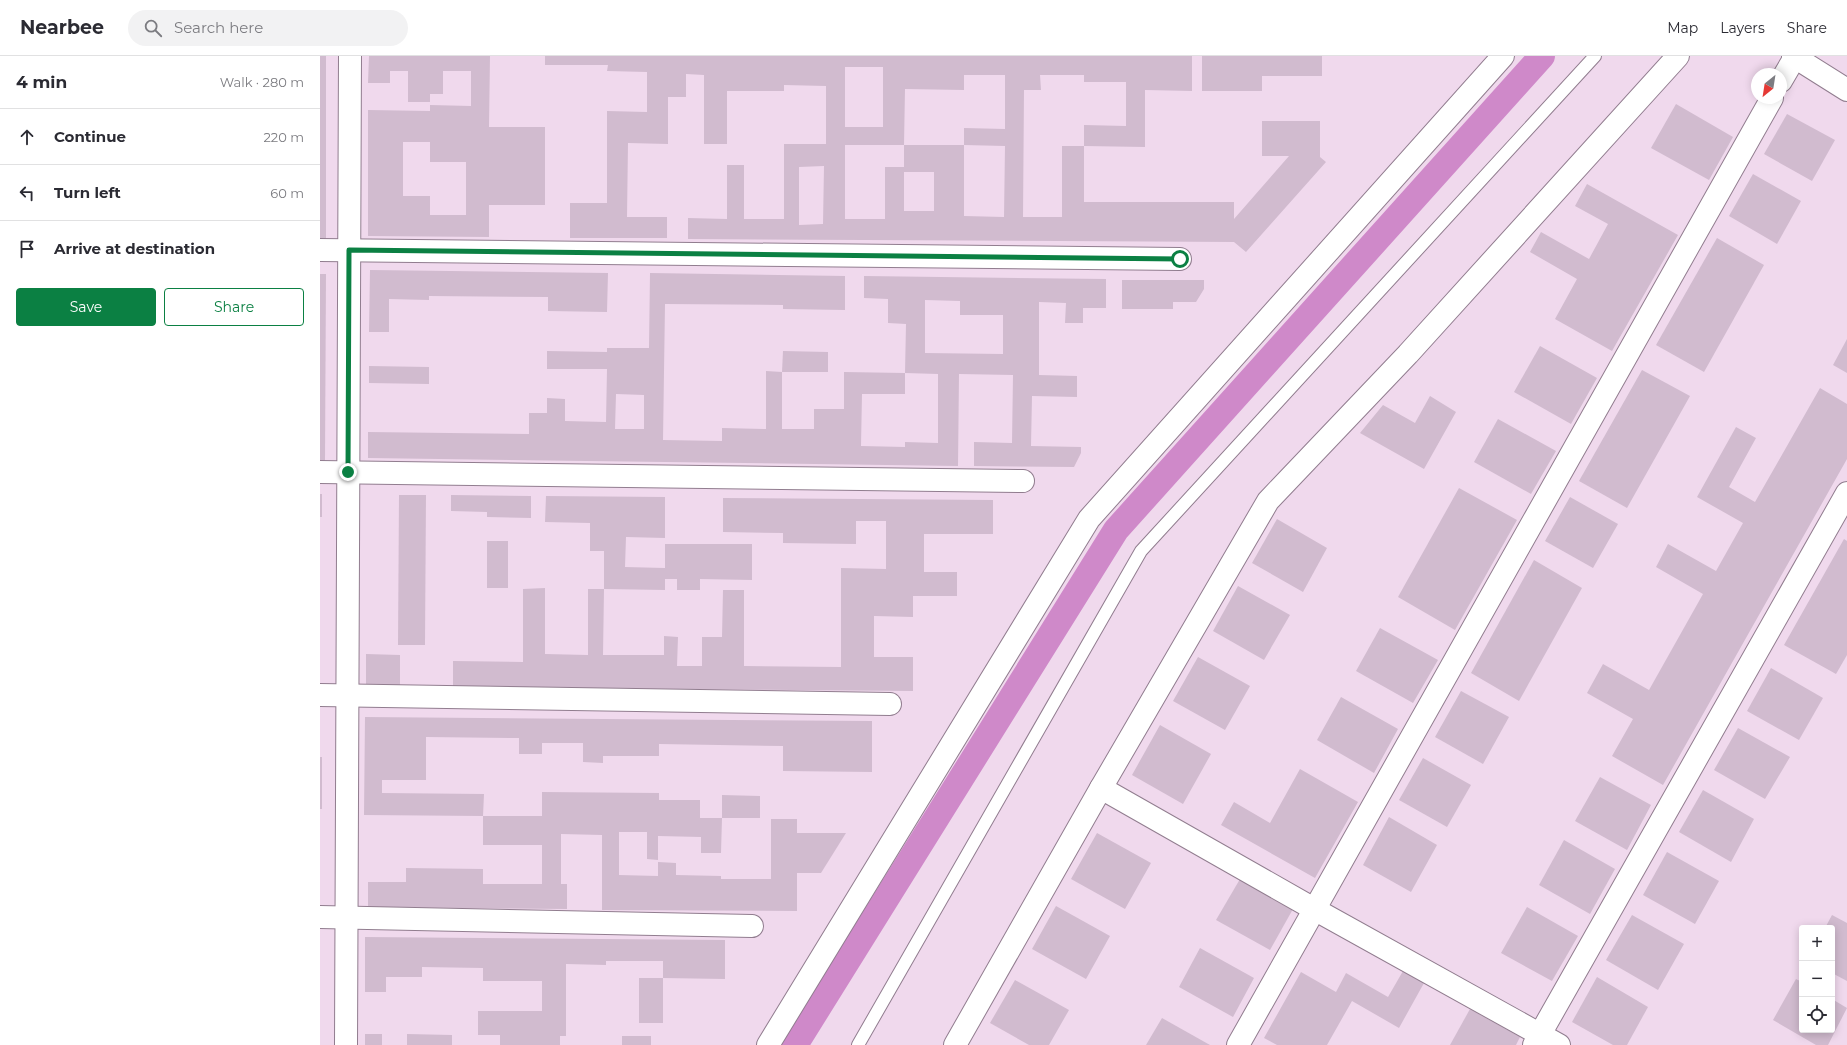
<!DOCTYPE html>
<meta charset="utf-8">
<style>
:root{--surface:#fff;--page:#f2f2f3;--text:#2b2b33;--muted:#7c7c81;--line:#e1e1e2;--accent:#0b8043}
body{margin:0;font-family:Montserrat,sans-serif;background:var(--page);color:var(--text)}
.controls{position:absolute;right:12px;bottom:12px;display:grid;overflow:hidden;border-radius:4px;box-shadow:0 2px 10px #0003}
.controls button{width:36px;height:36px;display:grid;place-items:center;padding:0;border:0;border-bottom:1px solid var(--line);background:var(--surface);color:var(--text);font:20px sans-serif}
.compass{position:absolute;left:1431px;top:12px;width:36px;height:36px;border-radius:50%;background:var(--surface);box-shadow:0 2px 10px #0003;rotate:210deg}
.stop{position:absolute;width:12px;height:12px;margin:-9px;border:3px solid #0b8043;border-radius:50%;background:#fff}
.stop.end{background:#0b8043;border-color:#fff;box-shadow:0 1px 4px #0008}
.list{margin:0;padding:0;list-style:none}
h2{display:flex;justify-content:space-between;align-items:center;height:52px;margin:0;padding:0 16px;font-size:17px}
h2 small{font-size:13px;font-weight:400;color:var(--muted)}
.list li{display:grid;grid-template-columns:26px 1fr auto;gap:12px;align-items:center;box-sizing:border-box;height:56px;padding:0 16px;border-top:1px solid var(--line)}
.list b{display:block;font-size:15px;white-space:nowrap}
.list em{font-size:13px;font-style:normal;color:var(--muted)}
.actions{display:flex;gap:8px;padding:12px 16px}
.actions a{flex:1;padding:9px 0;border:1px solid var(--accent);border-radius:4px;text-align:center;font-size:14px;color:var(--accent)}
.actions .main{background:var(--accent);color:#fff}
.icon{flex:none;width:22px;height:22px;fill:none;stroke:currentColor;stroke-width:2;stroke-linecap:round;stroke-linejoin:round}
.map{position:relative;flex:none;width:1527px;height:989px;overflow:hidden}
header{display:flex;align-items:center;gap:24px;box-sizing:border-box;height:56px;padding:0 20px;background:var(--surface);border-bottom:1px solid var(--line)}
header strong{font-size:19px}
nav{display:flex;gap:22px;margin-inline-start:auto;font-size:14px}
.search{width:280px;height:36px;background:var(--page);display:flex;align-items:center;gap:10px;box-sizing:border-box;padding:0 14px;border-radius:22px;color:var(--muted);font-size:15px}
main{display:flex}
aside{flex:1;background:var(--surface)}
.map>svg:first-child{display:block}
.lines{fill:none;stroke-linecap:round;stroke-linejoin:round}
.canal{stroke:#cf89c9;stroke-width:26}
.building{fill:#d1bbcf;fill-rule:evenodd}
.service-casing{stroke:#917d8f;stroke-width:14}
.minor-casing{stroke:#917d8f;stroke-width:24}
.service{stroke:#fff;stroke-width:12}
.minor{stroke:#fff;stroke-width:22}
.route{stroke:#0b8043;stroke-width:5}
</style>
<header>
<strong>Nearbee</strong>
<div class="search"><svg class="icon" aria-label="search" viewBox="0 0 24 24"><circle cx="10" cy="10" r="6"/><path d="M15 15l6 6"/></svg>Search here</div>
<nav><a>Map</a><a>Layers</a><a>Share</a></nav>
</header>
<main>
<aside>
<h2>4 min<small>Walk · 280 m</small></h2>
<ul class="list">
<li><svg class="icon" aria-label="ahead" viewBox="0 0 24 24"><path d="M12 20V5M6 11l6-6 6 6"/></svg><div><b>Continue</b></div><em>220 m</em></li>
<li><svg class="icon" aria-label="left" viewBox="0 0 24 24"><path d="M17 20v-9H6M10 6l-5 5 5 5"/></svg><div><b>Turn left</b></div><em>60 m</em></li>
<li><svg class="icon" aria-label="arrive" viewBox="0 0 24 24"><path d="M6 21V4h12l-3 4 3 4H6"/></svg><div><b>Arrive at destination</b></div></li>
</ul>
<div class="actions"><a class="main">Save</a><a>Share</a></div>
</aside>
<div class="map">
<svg width="1527" height="989" viewBox="0 0 1527 989">
<rect width="100%" height="100%" fill="#f0d9ed"/>
<g class="lines">
<polyline class="canal" points="475,989 796,474 1222,0"/>
</g>
<g class="building">
<rect x="0" y="0" width="6" height="184"/>
<path d="M 49,0 L 170,0 L 169,71 L 225,71 L 225,149 L 169,149 L 169,181 L 48,180 L 48,54 L 110,55 L 110,49 L 151,50 L 151,15 L 123,15 L 123,38 L 110,38 L 110,46 L 88,46 L 88,15 L 70,15 L 70,27 L 48,27 ZM 83,86 L 110,86 L 110,106 L 146,106 L 146,159 L 110,159 L 110,140 L 83,140 Z"/>
<path d="M 225,0 L 872,0 L 872,35 L 825,34 L 825,91 L 764,90 L 764,146 L 914,146 L 914,163 L 969,100 L 942,100 L 942,65 L 1000,65 L 1000,101 L 1006,106 L 926,196 L 914,186 L 368,183 L 368,162 L 407,163 L 407,109 L 424,109 L 424,163 L 464,163 L 464,88 L 506,88 L 506,30 L 464,29 L 464,35 L 407,35 L 407,88 L 384,88 L 384,19 L 366,18 L 366,41 L 348,41 L 348,88 L 308,87 L 307,161 L 347,161 L 347,182 L 250,182 L 250,147 L 287,147 L 287,55 L 327,56 L 327,16 L 287,15 L 288,9 L 225,9 ZM 525,11 L 563,11 L 563,71 L 525,71 ZM 644,19 L 685,19 L 685,73 L 644,72 L 644,89 L 685,90 L 684,161 L 644,160 L 644,89 L 584,89 L 585,33 L 644,34 ZM 720,19 L 764,19 L 764,26 L 806,26 L 806,70 L 764,69 L 764,90 L 742,90 L 742,161 L 703,161 L 704,34 L 721,34 ZM 525,89 L 584,89 L 584,111 L 565,111 L 565,163 L 525,163 ZM 504,110 L 503,168 L 479,169 L 479,111 ZM 584,116 L 614,116 L 614,155 L 584,155 Z"/>
<polygon points="882,0 1002,0 1002,20 942,20 942,35 882,35"/>
<polygon points="1356,48 1413,81 1389,124 1331,92"/>
<polygon points="1467,58 1515,84 1492,125 1444,98"/>
<polygon points="1433,118 1481,145 1457,188 1409,160"/>
<polygon points="1267,128 1358,179 1292,295 1235,263 1257,223 1210,196 1221,176 1269,203 1288,168 1255,150"/>
<polygon points="1397,182 1444,209 1384,316 1336,289"/>
<polygon points="50,214 288,217 287,256 228,255 228,241 109,240 109,244 69,243 69,276 49,276"/>
<path d="M 330,217 L 525,220 L 525,254 L 463,253 L 463,249 L 345,248 L 343,384 L 402,385 L 402,372 L 446,373 L 446,315 L 462,316 L 462,373 L 494,373 L 494,353 L 524,353 L 524,316 L 585,317 L 586,268 L 568,267 L 568,243 L 544,242 L 544,220 L 786,223 L 786,252 L 763,252 L 763,267 L 745,267 L 746,247 L 719,246 L 719,319 L 757,320 L 757,341 L 712,340 L 711,390 L 761,391 L 761,397 L 754,411 L 654,410 L 654,386 L 692,387 L 693,319 L 639,318 L 638,410 L 48,402 L 48,376 L 209,378 L 209,357 L 227,357 L 227,342 L 245,343 L 245,365 L 286,366 L 287,313 L 227,313 L 227,295 L 287,296 L 287,292 L 329,292 ZM 605,244 L 640,245 L 640,259 L 683,259 L 683,298 L 605,297 ZM 585,317 L 618,318 L 618,387 L 585,386 L 585,391 L 541,390 L 542,338 L 585,338 ZM 296,338 L 324,339 L 324,373 L 295,373 Z"/>
<polygon points="0,218 6,218 5,405 0,405"/>
<polygon points="802,224 884,224 884,233 876,246 853,246 853,253 802,253"/>
<polygon points="1527,283 1527,317 1513,309"/>
<polygon points="1220,290 1277,322 1251,368 1194,336"/>
<polygon points="463,295 508,296 508,316 462,316"/>
<polygon points="49,310 109,311 109,328 49,327"/>
<polygon points="1322,314 1370,340 1307,452 1259,425"/>
<polygon points="1500,332 1527,348 1527,403 1343,729 1292,700 1313,663 1267,637 1283,608 1329,634 1383,538 1336,511 1348,488 1396,515 1423,467 1377,441 1416,371 1436,382 1409,431 1435,446"/>
<polygon points="1110,340 1136,356 1104,413 1040,377 1063,349 1095,367"/>
<polygon points="1178,363 1236,395 1211,438 1154,406"/>
<polygon points="1139,432 1197,464 1135,574 1078,541"/>
<rect x="0" y="438" width="2" height="23"/>
<polygon points="79,439 106,439 105,589 78,589"/>
<polygon points="131,439 211,440 211,462 167,461 167,456 131,455"/>
<polygon points="226,440 345,441 345,482 306,481 305,511 345,512 345,488 432,488 432,524 380,523 380,534 357,534 357,523 345,523 345,534 284,533 284,495 270,495 270,467 225,466"/>
<polygon points="1250,441 1298,468 1273,512 1225,485"/>
<polygon points="403,442 673,444 673,478 604,478 604,516 637,516 637,540 593,540 593,561 554,560 554,601 593,601 593,635 133,631 133,605 203,606 203,533 225,532 225,598 268,599 268,533 284,533 283,599 344,599 344,580 358,581 357,610 382,610 382,581 402,581 403,534 424,534 424,610 521,611 521,512 566,513 566,465 536,465 536,488 463,487 463,477 403,476"/>
<polygon points="957,463 1007,492 983,536 932,507"/>
<polygon points="1524,483 1527,485 1527,599 1516,618 1464,589"/>
<rect x="167" y="485" width="21" height="47"/>
<polygon points="1214,504 1262,532 1199,645 1151,617"/>
<polygon points="918,530 970,559 944,604 893,575"/>
<polygon points="1060,572 1118,604 1093,647 1036,615"/>
<polygon points="46,598 80,599 80,630 46,630"/>
<polygon points="878,601 930,630 905,674 853,645"/>
<polygon points="1451,612 1503,642 1479,684 1427,655"/>
<polygon points="1141,635 1189,661 1163,708 1115,681"/>
<polygon points="1021,641 1078,673 1054,717 997,684"/>
<polygon points="45,661 552,665 552,716 463,715 463,690 339,688 339,700 283,700 283,707 263,706 263,687 222,687 222,698 199,698 199,682 106,681 106,724 62,724 62,737 164,738 163,760 44,759"/>
<polygon points="840,669 891,698 863,748 812,719"/>
<polygon points="1418,672 1470,701 1445,743 1394,714"/>
<rect x="0" y="701" width="2" height="52"/>
<polygon points="1103,702 1151,729 1127,771 1079,744"/>
<polygon points="980,713 1038,746 995,822 901,769 914,746 950,767"/>
<polygon points="1280,721 1331,749 1307,794 1255,765"/>
<polygon points="1383,734 1434,763 1411,806 1359,776"/>
<polygon points="222,736 339,737 339,744 380,744 380,762 402,762 401,797 381,797 381,781 338,780 338,804 327,803 327,776 299,776 299,819 338,820 338,806 356,807 356,819 401,820 401,823 451,823 451,763 477,763 477,777 526,777 501,817 477,817 477,855 282,854 282,779 241,778 241,828 247,828 247,853 48,851 48,826 86,826 86,812 163,813 163,828 222,828 222,789 163,789 163,760 222,760"/>
<polygon points="402,739 440,740 440,762 402,762"/>
<polygon points="1069,761 1117,789 1091,836 1043,809"/>
<polygon points="777,777 831,807 805,853 751,823"/>
<polygon points="1244,784 1295,813 1270,858 1219,829"/>
<polygon points="1347,796 1399,825 1375,868 1323,839"/>
<polygon points="920,823 973,853 950,894 896,864"/>
<polygon points="736,850 790,880 766,923 712,893"/>
<polygon points="1207,851 1258,880 1232,925 1181,897"/>
<polygon points="1312,859 1364,888 1338,934 1286,904"/>
<polygon points="1512,859 1527,867 1527,925 1512,917 1512,872 1505,872"/>
<polygon points="45,881 405,884 405,923 343,922 343,905 286,905 286,909 246,908 246,980 240,980 240,989 180,989 180,979 158,979 158,955 222,955 222,925 163,925 163,912 102,911 102,921 66,921 66,936 45,936"/>
<polygon points="880,892 934,922 913,961 859,931"/>
<polygon points="1083,915 1104,927 1079,972 1032,945 1007,989 957,989 944,982 981,916 1016,936 1026,917 1068,941"/>
<polygon points="1277,921 1328,951 1307,989 1293,989 1252,966"/>
<rect x="319" y="922" width="24" height="45"/>
<polygon points="1476,923 1482,926 1482,974 1512,974 1512,943 1527,952 1508,989 1496,989 1453,964"/>
<polygon points="695,924 749,954 729,989 709,989 670,967"/>
<polygon points="1150,953 1200,981 1196,989 1130,989"/>
<polygon points="842,962 890,989 826,989"/>
<rect x="45" y="978" width="17" height="11"/>
<polygon points="87,978 132,979 132,989 87,989"/>
<rect x="302" y="980" width="29" height="9"/>
</g>
<g class="lines">
<g class="service-casing">
<polyline id="service" points="538,989 821,495 1275,0"/>
</g>
<g class="minor-casing">
<g id="minor">
<polyline points="1473,0 1527,34"/>
<polyline points="1461,25 1475,1"/>
<polyline points="0,194 860,203"/>
<polyline points="0,416 703,425"/>
<polyline points="0,639 570,648"/>
<polyline points="781,732 994,853 1239,989"/>
<polyline points="0,861 432,870"/>
<polyline points="26,989 30,0"/>
<polyline points="448,989 769,463 1183,0"/>
<polyline points="635,989 781,732 948,445 1088,298 1358,0"/>
<polyline points="918,989 1452,42"/>
<polyline points="1214,989 1527,437"/>
</g>
</g>
<use href="#service" class="service"/>
<use href="#minor" class="minor"/>
</g>
<g class="lines">
<polyline class="route" points="28,416 29,194 860,203"/>
</g>
</svg>
<div class="controls">
<button>+</button>
<button>−</button>
<button><svg class="icon" aria-label="locate" viewBox="0 0 24 24"><circle cx="12" cy="12" r="6"/><path d="M12 2v4M12 18v4M2 12h4M18 12h4"/></svg></button>
</div>
<svg class="compass" viewBox="-18 -18 36 36"><path d="M0-13l5 13h-10z" fill="#e53935"/><path d="M0 13l5-13h-10z" fill="#7c7c81"/></svg>
<div class="stop" style="left:860px;top:203px"></div>
<div class="stop end" style="left:28px;top:416px"></div>
</div>
</main>
